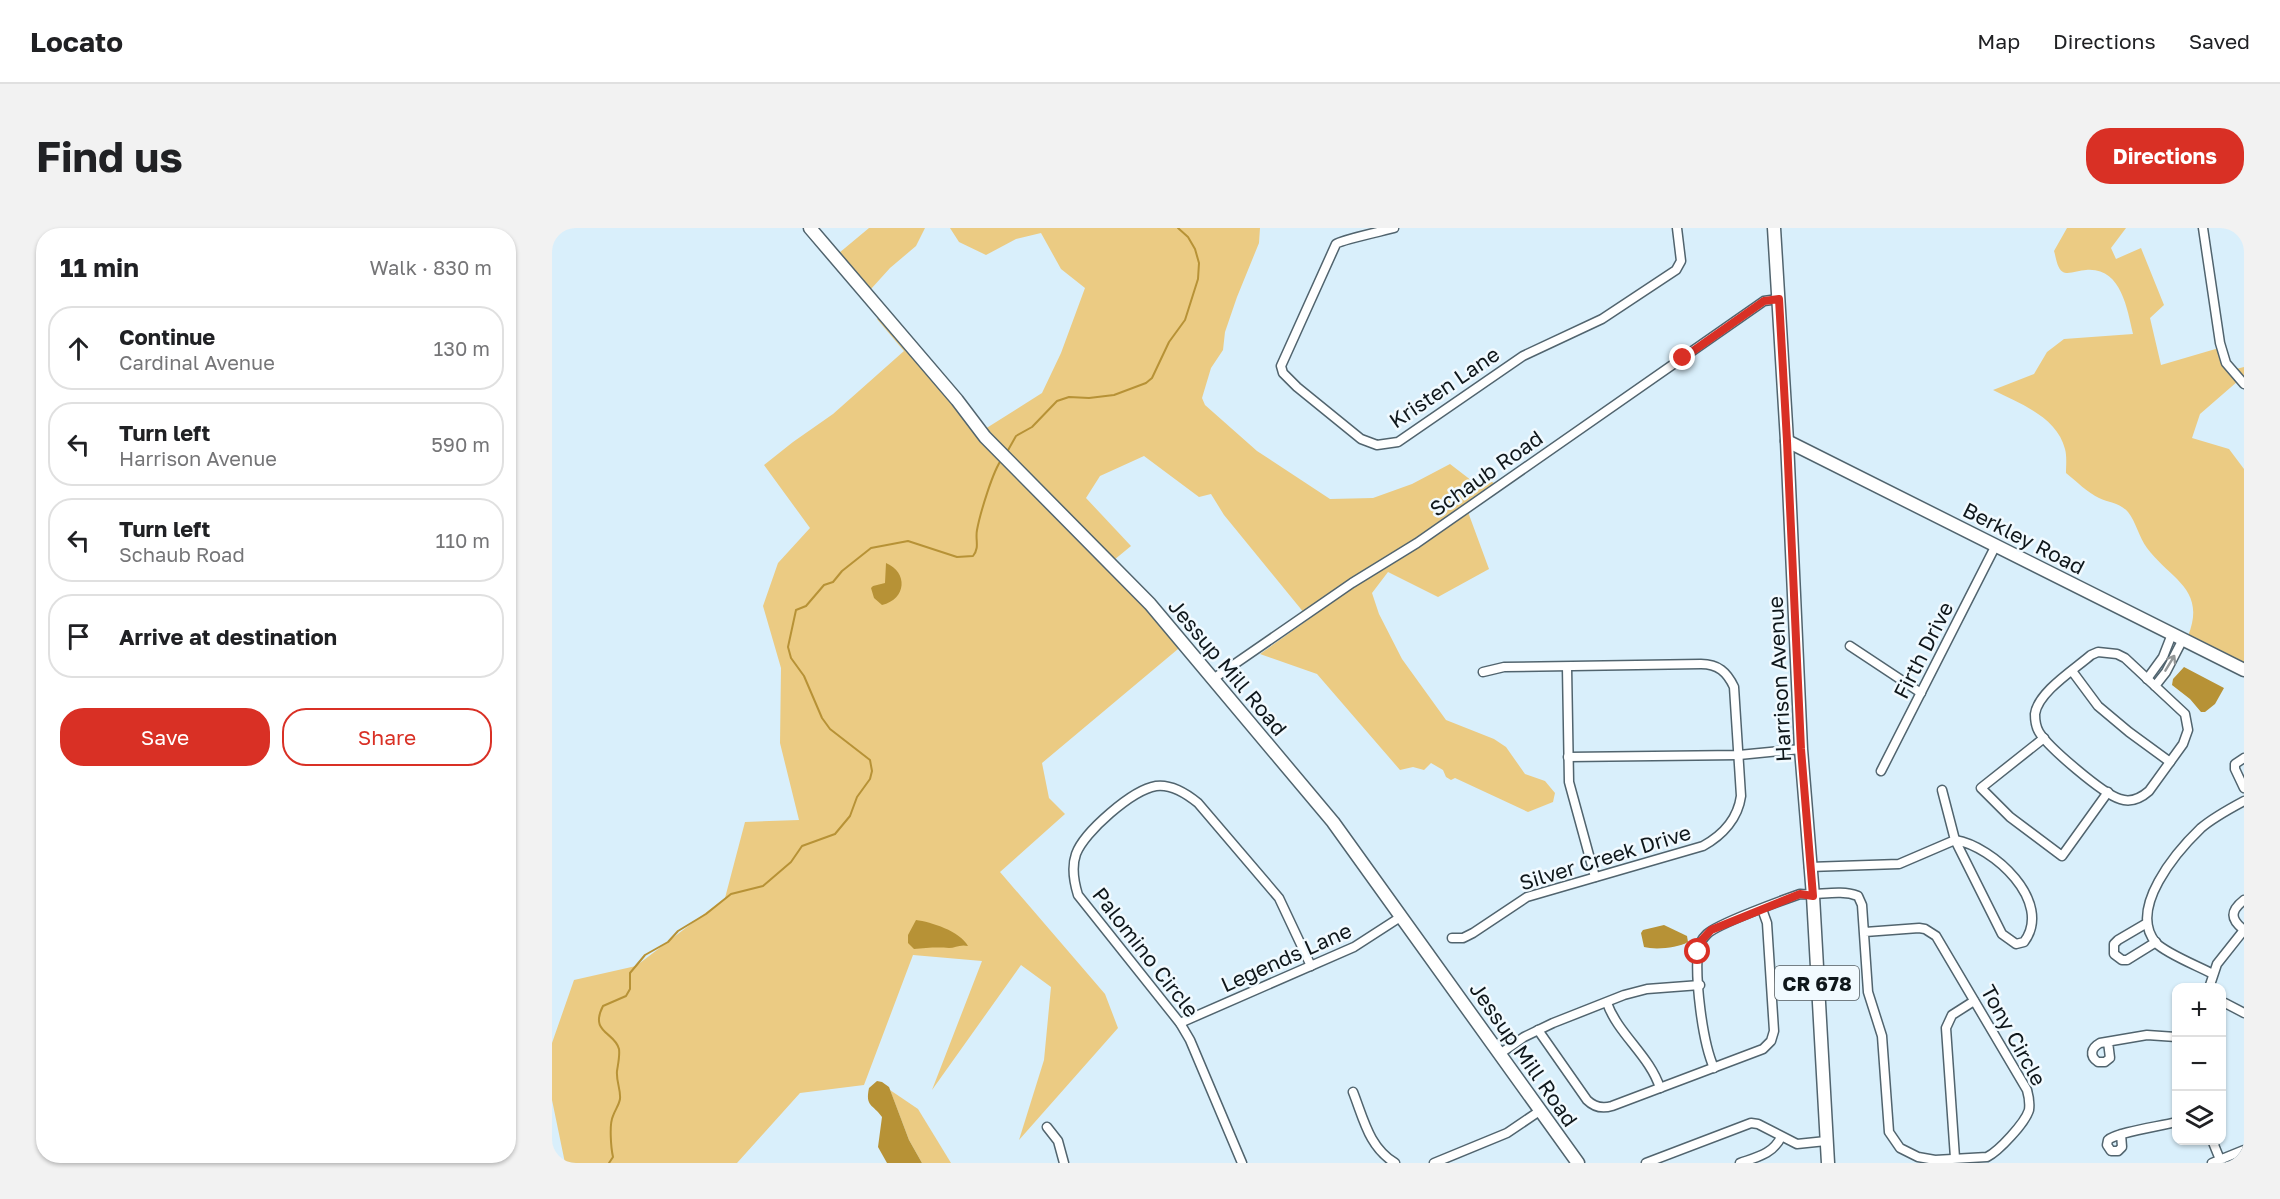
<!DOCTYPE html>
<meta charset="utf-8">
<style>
:root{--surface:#fff;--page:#f2f2f2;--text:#202124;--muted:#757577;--line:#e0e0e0;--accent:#d93025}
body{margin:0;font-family:"Golos Text",sans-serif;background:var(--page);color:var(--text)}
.controls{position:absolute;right:18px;bottom:18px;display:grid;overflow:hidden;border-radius:12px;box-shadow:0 2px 4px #0004}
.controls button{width:54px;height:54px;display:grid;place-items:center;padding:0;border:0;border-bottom:2px solid var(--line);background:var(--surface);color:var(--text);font:30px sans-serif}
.stop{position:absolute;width:18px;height:18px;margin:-14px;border:4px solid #d93025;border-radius:50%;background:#fff}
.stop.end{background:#d93025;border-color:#fff;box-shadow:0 2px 6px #0008}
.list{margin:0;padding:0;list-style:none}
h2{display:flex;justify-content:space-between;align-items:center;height:78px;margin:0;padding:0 24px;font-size:26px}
h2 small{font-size:20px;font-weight:400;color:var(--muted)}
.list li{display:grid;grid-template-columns:39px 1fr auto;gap:18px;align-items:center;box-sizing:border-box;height:84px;margin:0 12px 12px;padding:0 12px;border:2px solid var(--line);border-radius:24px}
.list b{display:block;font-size:22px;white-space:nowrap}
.list p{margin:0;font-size:20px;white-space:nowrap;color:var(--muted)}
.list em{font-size:20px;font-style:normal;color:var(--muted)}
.actions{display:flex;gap:12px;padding:18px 24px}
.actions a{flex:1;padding:14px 0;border:2px solid var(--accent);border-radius:24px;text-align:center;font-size:21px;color:var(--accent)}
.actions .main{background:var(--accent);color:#fff}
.icon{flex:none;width:33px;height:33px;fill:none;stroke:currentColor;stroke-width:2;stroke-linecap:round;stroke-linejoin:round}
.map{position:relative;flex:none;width:1692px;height:935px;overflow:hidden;border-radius:24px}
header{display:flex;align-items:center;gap:36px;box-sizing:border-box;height:84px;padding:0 30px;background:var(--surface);border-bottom:2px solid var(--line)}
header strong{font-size:28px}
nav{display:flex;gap:33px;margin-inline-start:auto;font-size:21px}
.intro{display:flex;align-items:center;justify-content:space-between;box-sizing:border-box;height:144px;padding:0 36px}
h1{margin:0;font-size:42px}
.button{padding:15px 27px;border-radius:24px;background:var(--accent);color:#fff;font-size:21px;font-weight:700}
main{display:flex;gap:36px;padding:0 36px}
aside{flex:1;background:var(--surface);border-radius:24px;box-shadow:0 2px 4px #0004}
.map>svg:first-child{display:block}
.green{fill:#ebcb83}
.water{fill:#b79236}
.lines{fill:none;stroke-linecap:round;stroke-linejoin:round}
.stream{stroke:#b79236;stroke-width:2}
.street-casing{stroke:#51646e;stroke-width:11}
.secondary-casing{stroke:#51646e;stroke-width:15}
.primary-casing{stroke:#51646e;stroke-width:15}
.street{stroke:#fff;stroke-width:8}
.secondary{stroke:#fff;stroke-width:12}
.primary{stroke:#fff;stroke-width:12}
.oneway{stroke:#939798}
.route{stroke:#d93025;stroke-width:8}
.labels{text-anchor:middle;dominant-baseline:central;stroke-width:5;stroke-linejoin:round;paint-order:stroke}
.shield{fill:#f1faff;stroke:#535b5f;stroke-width:1.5}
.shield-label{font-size:20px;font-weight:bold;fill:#0f171b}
.street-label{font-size:21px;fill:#0f171b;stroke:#f1faff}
</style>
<header>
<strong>Locato</strong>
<nav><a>Map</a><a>Directions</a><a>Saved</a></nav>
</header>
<div class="intro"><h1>Find us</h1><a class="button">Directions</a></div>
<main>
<aside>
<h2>11 min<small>Walk · 830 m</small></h2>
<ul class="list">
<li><svg class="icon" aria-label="ahead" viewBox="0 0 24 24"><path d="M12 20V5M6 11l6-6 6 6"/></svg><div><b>Continue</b><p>Cardinal Avenue</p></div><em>130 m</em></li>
<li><svg class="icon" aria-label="left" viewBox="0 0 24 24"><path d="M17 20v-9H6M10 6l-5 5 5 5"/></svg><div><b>Turn left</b><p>Harrison Avenue</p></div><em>590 m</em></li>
<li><svg class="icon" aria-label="left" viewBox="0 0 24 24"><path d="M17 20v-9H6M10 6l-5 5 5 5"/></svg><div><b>Turn left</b><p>Schaub Road</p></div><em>110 m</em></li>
<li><svg class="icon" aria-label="arrive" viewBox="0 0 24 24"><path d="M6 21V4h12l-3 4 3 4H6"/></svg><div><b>Arrive at destination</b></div></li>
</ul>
<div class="actions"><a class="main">Save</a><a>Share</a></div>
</aside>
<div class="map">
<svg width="1692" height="935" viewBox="0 0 1692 935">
<rect width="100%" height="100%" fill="#d9effb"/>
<g class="green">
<polygon points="317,0 373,0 364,18 338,40 319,61 287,25"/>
<polygon points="398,0 708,0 707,15 685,69 673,104 671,122 659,140 650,170 653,177 705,223 778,271 821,270 860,256 898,236 924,256 938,253 942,255 912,276 916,284 937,341 886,369 836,344 820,365 827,386 850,431 894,492 942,511 954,519 973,546 993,553 1003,565 1001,574 976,584 903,550 899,552 894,549 891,542 879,535 872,542 861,539 848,542 765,446 708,426 757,391 672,287 659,266 647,269 592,228 548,248 534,270 579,318 562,332 632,416 490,535 497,570 513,586 448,644 553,766 566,800 467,912 492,832 499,759 469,737 380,862 430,733 361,727 312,857 248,865 185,935 13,935 0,872 0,815 22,752 84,738 173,670 193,594 247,592 228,515 229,440 211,378 226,335 258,300 212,237 241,214 281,186 352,123 325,91 327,89 342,95 347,95 391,145 433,201 490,165 509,125 533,60 509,41 489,5 464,11 434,27 407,14"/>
<path d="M 1515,0 L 1574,0 L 1559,20 L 1564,31 L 1589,20 L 1612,77 L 1598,90 L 1609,137 L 1667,120 L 1680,142 L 1692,139 L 1692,154 L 1686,153 L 1648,186 L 1640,210 L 1677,221 L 1692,241 L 1692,435 L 1636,408 C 1655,361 1618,351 1595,320 C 1587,309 1584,294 1576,284 C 1567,274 1557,275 1547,270 C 1536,265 1524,253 1514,245 C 1514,238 1515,228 1513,221 C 1505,189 1469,176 1441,162 L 1482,146 L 1495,124 L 1512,111 L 1581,106 C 1575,80 1569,39 1534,42 C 1527,42 1516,47 1511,44 C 1505,41 1504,29 1502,23 Z"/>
<polygon points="338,862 366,881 399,935 370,935 357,912"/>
</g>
<g class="water">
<path d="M 334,335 C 356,344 355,371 330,377 L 322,370 L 319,360 L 321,358 L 333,355 Z"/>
<polygon points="1632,439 1672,460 1663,476 1653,484 1649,484 1638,471 1620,457 1621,451"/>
<path d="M 364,692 C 379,694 408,703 416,718 C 408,716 403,720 397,720 C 385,719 373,720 362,721 L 356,715 L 356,707 Z"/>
<path d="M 1112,697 L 1135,708 L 1136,714 C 1126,720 1103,722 1092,719 L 1089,705 L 1091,702 Z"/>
<path d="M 325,853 L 330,854 L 337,859 L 357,912 L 370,935 L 335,935 L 326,919 L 330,889 C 321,876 313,879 317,860 Z"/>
</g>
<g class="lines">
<g class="stream">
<polyline points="455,224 464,208 480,199 505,173 517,169 537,170 562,167 594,155 600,150 617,114 633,92 646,51 647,35 643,21 636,9 626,0"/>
<path d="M 57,935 L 61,929 C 59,920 57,896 61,888 C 63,882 67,877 68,871 C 69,862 64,853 65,843 C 66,836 68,828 67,821 C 63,804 37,805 51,778 L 74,768 L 78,761 L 78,745 L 93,727 L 116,714 L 126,703 L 154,686 L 179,666 L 211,658 L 239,634 L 250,618 L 283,606 L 298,588 L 305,569 L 318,551 L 320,543 L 318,532 L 278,501 L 270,490 L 252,448 L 239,430 L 236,419 L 244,382 L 254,378 L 272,357 L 281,354 L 290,343 L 319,320 L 356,313 L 405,329 L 421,328 C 428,319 423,312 425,302 C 428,286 441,242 450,231"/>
</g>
<g class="street-casing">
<g id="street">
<path d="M 842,0 C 831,3 789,12 784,16 L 729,138 L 731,145 L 745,159 L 809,211 L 825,217 L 846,214 L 971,128 L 1050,91 L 1124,42 L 1129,33 L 1125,0"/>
<polyline points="1651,0 1668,115 1674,135 1692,156"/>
<polyline points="1298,418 1369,465"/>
<path d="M 1546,424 L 1565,426 L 1573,430 L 1633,486 L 1636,502 L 1631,516 L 1597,563 C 1589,570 1579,575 1568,571 C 1551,566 1496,519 1487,504 C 1484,499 1483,491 1483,486 C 1486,464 1523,441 1539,427 Z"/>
<polyline points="1015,439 1017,554 1043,649"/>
<polyline points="1520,443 1546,478 1577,504 1618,534"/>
<polyline points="661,451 800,355 865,315 1212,73 1226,71"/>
<polyline points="1595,451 1611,429 1620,406"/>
<polyline points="1603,458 1614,444 1631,411"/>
<polyline points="1492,510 1429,560 1458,589 1510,628 1556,564"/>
<polyline points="1016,529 1187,527 1249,521"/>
<polyline points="1692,530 1683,536 1683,541 1692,560"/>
<polyline points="1329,543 1444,317"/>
<path d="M 1403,612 C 1441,618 1502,674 1472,714 L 1464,716 L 1450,706 Z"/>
<polyline points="1257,639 1347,636 1403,612 1390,562"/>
<polyline points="1595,695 1566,712 1562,716 1562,726 1570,732 1575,732 1604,714"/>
<path d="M 1692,702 C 1678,691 1678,683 1692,672"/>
<path d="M 900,710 L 911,710 L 921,705 L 975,669 L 1151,618 C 1171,607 1186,590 1189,568 L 1182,459 C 1175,444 1166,436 1149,436 L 952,439 L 931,444"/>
<path d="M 1661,746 C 1646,738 1615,726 1604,715 C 1575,681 1625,623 1649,600 C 1662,589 1677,581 1692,573"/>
<polyline points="1657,760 1665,736 1692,702"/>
<path d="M 1055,775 C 1066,806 1098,828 1108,860"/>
<polyline points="1673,775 1692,785"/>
<polyline points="628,795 802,719 850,688"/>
<path d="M 986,802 L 1035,872 C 1042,879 1050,881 1060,878 L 1211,821 L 1219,813 L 1222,803 L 1215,695 L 1210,681"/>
<path d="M 1556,814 L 1558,830 L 1553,834 L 1546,834 C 1537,828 1539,820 1548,815 L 1595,807 L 1624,809"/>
<polyline points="949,825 972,809 1001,795 1072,767 1095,761 1148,757"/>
<path d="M 1162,840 C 1150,813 1143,751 1146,722 C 1147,716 1151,710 1155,706 C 1165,696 1231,672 1248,666 C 1267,668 1287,661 1306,668 L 1310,677 L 1316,764 L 1330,808 L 1337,904 L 1348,920 L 1366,929 L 1383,932 L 1435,929 C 1447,923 1473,895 1477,882 C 1478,875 1477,869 1475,862 L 1384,708 L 1373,701 L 1367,700 L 1313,704"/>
<path d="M 801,864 C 812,892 817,919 843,935"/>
<polyline points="495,899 506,913 512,935"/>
<path d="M 1569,906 L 1570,919 L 1566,923 L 1559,923 L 1555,917 L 1556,912 C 1565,904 1610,898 1624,894"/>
<polyline points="1660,912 1669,934"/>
<polyline points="1403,930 1394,800 1400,787 1422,773"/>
<path d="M 690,935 L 638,812 L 628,795 L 526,667 C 522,654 519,640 524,626 C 532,604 580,562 604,558 C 619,556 635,566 646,575 L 727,670 L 759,738"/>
<polyline points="882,935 955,905 989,882"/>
<polyline points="1094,935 1199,895 1206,896 1245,916 1274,913"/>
<path d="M 1188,935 C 1205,929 1221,926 1229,909"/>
<polyline points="1660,935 1692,922"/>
</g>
</g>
<g class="secondary-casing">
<g id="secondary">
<polyline points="258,0 405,172 433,209 598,376 781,594 1026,935"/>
<polyline points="1235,213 1692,442"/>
</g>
</g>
<g class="primary-casing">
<polyline id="primary" points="1222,0 1235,213 1249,521 1261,668 1276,935"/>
</g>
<use href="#street" class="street"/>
<use href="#secondary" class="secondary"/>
<use href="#primary" class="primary"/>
</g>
<defs><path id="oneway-shaft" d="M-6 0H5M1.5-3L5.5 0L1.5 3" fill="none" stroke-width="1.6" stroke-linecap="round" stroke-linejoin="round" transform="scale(1.5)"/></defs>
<use class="oneway" href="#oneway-shaft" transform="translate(1618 435) rotate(-59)"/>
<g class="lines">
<polyline class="route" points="1131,130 1212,73 1227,71 1235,213 1249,521 1261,668 1248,666 1159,702 1149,713 1146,724"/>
</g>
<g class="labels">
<rect class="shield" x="1223" y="738" width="84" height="34" rx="4.5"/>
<g class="shield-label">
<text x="1265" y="755">CR 678</text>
</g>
<g class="street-label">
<text transform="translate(892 159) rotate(-34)">Kristen Lane</text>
<text transform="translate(934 245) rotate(-35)">Schaub Road</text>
<text transform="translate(1472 310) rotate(27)">Berkley Road</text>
<text transform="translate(1371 422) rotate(-63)">Firth Drive</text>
<text transform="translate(676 439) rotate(50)">Jessup Mill Road</text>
<text transform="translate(1227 451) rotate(-93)">Harrison Avenue</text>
<text transform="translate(1053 629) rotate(-17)">Silver Creek Drive</text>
<text transform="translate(594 724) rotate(52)">Palomino Circle</text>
<text transform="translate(734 729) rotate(-24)">Legends Lane</text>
<text transform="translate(1462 807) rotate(61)">Tony Circle</text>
<text transform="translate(972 826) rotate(55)">Jessup Mill Road</text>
</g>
</g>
</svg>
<div class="controls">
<button>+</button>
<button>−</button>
<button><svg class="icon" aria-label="layers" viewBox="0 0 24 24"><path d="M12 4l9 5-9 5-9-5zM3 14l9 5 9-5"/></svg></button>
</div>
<div class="stop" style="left:1146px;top:724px"></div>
<div class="stop end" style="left:1131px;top:130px"></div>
</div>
</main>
